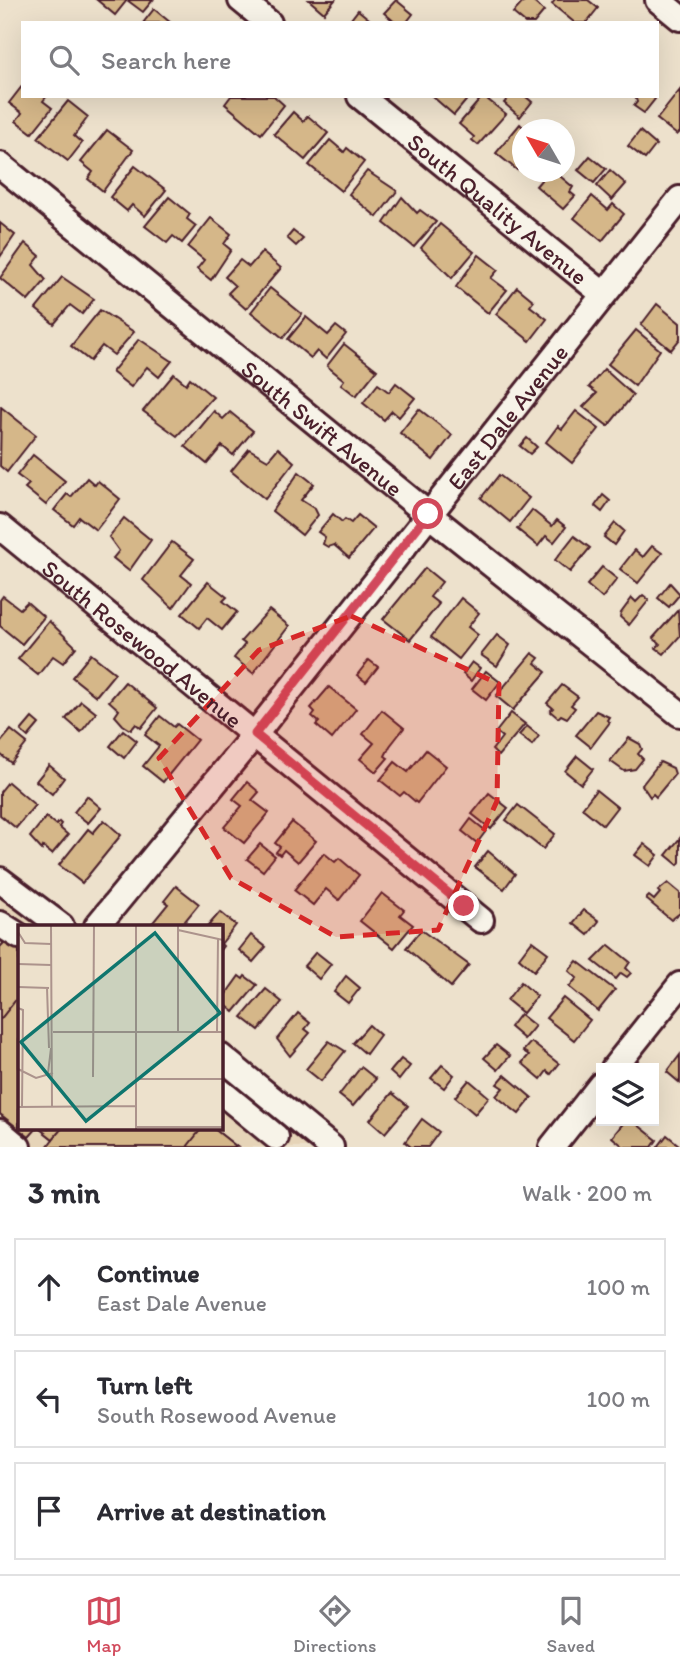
<!DOCTYPE html>
<meta charset="utf-8">
<style>
:root{--surface:#fff;--page:#f2f2f3;--text:#2b2b33;--muted:#7c7c81;--line:#e1e1e2;--accent:#d1495b}
body{margin:0;font-family:Itim,sans-serif;background:var(--page);color:var(--text)}
.controls{position:absolute;right:21px;bottom:21px;display:grid;overflow:hidden;border-radius:0px;box-shadow:0 7px 28px #0002}
.controls button{width:63px;height:63px;display:grid;place-items:center;padding:0;border:0;border-bottom:2px solid var(--line);background:var(--surface);color:var(--text);font:35px sans-serif}
.compass{position:absolute;left:512px;top:119px;width:63px;height:63px;border-radius:50%;background:var(--surface);box-shadow:0 7px 28px #0002;rotate:309deg}
.stop{position:absolute;width:21px;height:21px;margin:-16px;border:5px solid #d1495b;border-radius:50%;background:#fff}
.stop.end{background:#d1495b;border-color:#fff;box-shadow:0 2px 7px #0008}
.list{margin:0;padding:0;list-style:none}
h2{display:flex;justify-content:space-between;align-items:center;height:91px;margin:0;padding:0 28px;font-size:30px}
h2 small{font-size:23px;font-weight:400;color:var(--muted)}
.list li{display:grid;grid-template-columns:46px 1fr auto;gap:21px;align-items:center;box-sizing:border-box;height:98px;margin:0 14px 14px;padding:0 14px;border:2px solid var(--line);border-radius:0px}
.list b{display:block;font-size:26px;white-space:nowrap}
.list p{margin:0;font-size:23px;white-space:nowrap;color:var(--muted)}
.list em{font-size:23px;font-style:normal;color:var(--muted)}
.icon{flex:none;width:38px;height:38px;fill:none;stroke:currentColor;stroke-width:2;stroke-linecap:round;stroke-linejoin:round}
.map{position:relative;flex:none;width:680px;height:1147px;overflow:hidden}
.search{position:absolute;background:var(--surface);box-shadow:0 7px 28px #0002;left:21px;right:21px;top:21px;height:77px;display:flex;align-items:center;gap:18px;box-sizing:border-box;padding:0 24px;border-radius:0px;color:var(--muted);font-size:26px}
.sheet{height:427px;background:var(--surface)}
nav{display:flex;justify-content:space-around;align-items:center;box-sizing:border-box;height:98px;border-top:2px solid var(--line);background:var(--surface);font-size:19px;color:var(--muted)}
nav a{display:grid;justify-items:center;gap:4px}
nav .on{color:var(--accent)}
.map>svg:first-child{display:block}
.built{fill:#e6d4b8}
.building{fill:#d5b789;stroke:#4a1f2b;stroke-width:2}
.lines{fill:none;stroke-linecap:round;stroke-linejoin:round}
.minor-casing{stroke:#4a1f2b;stroke-width:30}
.minor{stroke:#f7f3e8;stroke-width:24}
.route{stroke:#d1495b;stroke-width:9}
.marked{fill:#d62828;fill-opacity:0.2;stroke:#d62828;stroke-width:5;stroke-dasharray:14 9;stroke-linejoin:round}
.labels{text-anchor:middle;dominant-baseline:central;stroke-width:7;stroke-linejoin:round;paint-order:stroke}
.street-label{font-size:24px;fill:#4a1f2b;stroke:#f7f3e8}
.inset-road{fill:none;stroke:#ac938c;stroke-width:2}
.view{fill:#0f766e;fill-opacity:0.15;stroke:#0f766e;stroke-width:3.5}
.inset-edge{fill:none;stroke:#4a1f2b;stroke-width:3.5}
</style>
<div class="map">
<svg width="680" height="1147" viewBox="0 0 680 1147">
<rect width="100%" height="100%" fill="#ede1cc"/>
<filter id="ink" filterUnits="userSpaceOnUse"><feTurbulence type="fractalNoise" baseFrequency=".0143" numOctaves="2"/><feDisplacementMap in="SourceGraphic" scale="14" xChannelSelector="R" yChannelSelector="G"/><feConvolveMatrix kernelMatrix="1 2 1 2 8 2 1 2 1" color-interpolation-filters="sRGB"/></filter>
<g filter="url(#ink)">
<polygon class="built" points="0,880 61,926 19,926 19,1128 220,1128 221,1056 331,1147 0,1147"/>
<g class="building">
<polygon points="97,0 127,0 115,15"/>
<polygon points="127,0 153,0 143,12"/>
<polygon points="309,0 335,0 324,13"/>
<polygon points="396,0 413,14 406,23 396,23 384,13"/>
<polygon points="525,0 531,0 544,11 534,23 525,23 513,13"/>
<polygon points="555,0 588,0 598,8 586,23 575,23 552,4"/>
<polygon points="154,9 171,23 143,23"/>
<polygon points="358,10 374,23 348,23"/>
<polygon points="23,85 23,96 47,96 43,101 52,108 32,133 16,121 22,113 9,103"/>
<polygon points="680,90 680,132 677,135 657,119"/>
<polygon points="231,96 274,96 284,105 261,134 225,104"/>
<polygon points="432,96 470,96 454,115"/>
<polygon points="483,96 506,114 478,145 472,140 474,137 459,124"/>
<polygon points="510,96 525,96 532,102 520,117 504,103"/>
<polygon points="635,96 652,96 655,99 644,113 634,106 637,102"/>
<polygon points="68,101 88,117 74,136 82,143 68,161 38,138"/>
<polygon points="293,112 303,121 308,116 328,133 305,160 274,134"/>
<polygon points="520,124 526,130 522,130 522,163 517,170 496,153"/>
<polygon points="107,130 133,150 103,191 88,179 93,172 81,162"/>
<polygon points="640,131 656,145 645,159 628,146"/>
<polygon points="330,140 344,152 347,148 364,162 341,191 309,165"/>
<polygon points="590,156 606,169 594,183 578,170"/>
<polygon points="135,166 166,190 145,216 132,205 127,211 110,197"/>
<polygon points="610,170 626,184 612,200 597,186"/>
<polygon points="367,171 397,191 377,217 349,194"/>
<polygon points="548,172 555,172 573,187 570,192 575,196 563,209 536,186"/>
<polygon points="592,196 608,210 613,204 624,214 602,241 574,218"/>
<polygon points="169,197 190,214 187,219 196,226 182,243 173,236 167,243 145,226"/>
<polygon points="402,197 417,213 420,210 436,222 414,247 384,223"/>
<polygon points="211,218 231,234 224,244 231,250 211,280 197,269 204,260 188,247"/>
<polygon points="0,223 15,235 0,257"/>
<polygon points="440,224 474,252 452,278 421,248"/>
<polygon points="293,231 303,239 296,246 287,238"/>
<polygon points="25,243 40,256 33,265 46,280 28,301 0,278"/>
<polygon points="262,252 281,268 246,309 228,293 235,286 225,277 240,260 249,267"/>
<polygon points="479,255 498,270 491,278 507,290 488,313 456,287"/>
<polygon points="62,277 94,299 82,314 70,305 54,324 36,309"/>
<polygon points="517,287 534,301 530,306 547,319 530,341 496,314"/>
<polygon points="270,288 302,314 283,338 251,312"/>
<polygon points="657,304 680,323 680,339 671,350 641,325"/>
<polygon points="100,310 134,332 114,355 102,346 90,361 71,346"/>
<polygon points="306,317 328,335 336,326 346,334 326,359 317,351 311,358 288,339"/>
<polygon points="636,330 660,350 635,386 608,364"/>
<polygon points="139,339 172,361 159,377 147,367 131,387 112,372"/>
<polygon points="344,344 377,370 356,396 341,384 344,380 327,366"/>
<polygon points="604,369 633,395 608,426 583,407 597,393 589,387"/>
<polygon points="174,374 186,384 190,378 213,397 177,436 143,411"/>
<polygon points="396,383 415,398 399,417 392,411 384,420 363,403 378,384 389,392"/>
<polygon points="1,407 36,435 7,472 0,466"/>
<polygon points="419,409 452,435 433,460 400,433"/>
<polygon points="214,411 223,419 230,412 253,431 233,455 222,446 207,464 185,446"/>
<polygon points="576,411 599,429 572,463 546,442 558,426 562,429"/>
<polygon points="527,438 537,447 530,454 520,446"/>
<polygon points="278,448 294,462 265,499 231,471 249,449 268,460"/>
<polygon points="33,455 65,481 46,505 25,488 29,484 17,475"/>
<polygon points="299,472 314,484 301,500 315,509 318,515 302,535 272,511"/>
<polygon points="499,475 529,498 510,522 481,498"/>
<polygon points="87,478 95,485 98,481 120,499 96,530 79,517 73,525 54,510 67,494 71,497"/>
<polygon points="603,495 610,501 602,512 595,506"/>
<polygon points="532,510 552,526 557,520 566,527 554,542 546,536 538,546 517,529"/>
<polygon points="333,514 342,522 345,519 351,523 358,515 374,528 349,558 334,545 328,547 323,544 325,537 318,532"/>
<polygon points="124,518 151,540 129,571 113,558 119,551 109,537"/>
<polygon points="615,523 624,531 614,545 604,537"/>
<polygon points="574,536 590,548 570,572 555,560"/>
<polygon points="172,542 194,559 181,575 191,583 173,608 143,580"/>
<polygon points="652,546 662,553 638,583 620,569 635,550 643,557"/>
<polygon points="602,567 617,579 602,598 587,585"/>
<polygon points="425,568 442,582 430,597 439,604 410,640 383,619"/>
<polygon points="208,582 227,597 223,601 237,612 222,630 207,618 199,628 182,614"/>
<polygon points="670,583 680,594 669,607 658,598"/>
<polygon points="643,595 649,600 629,625 620,617 621,613 632,598 636,602"/>
<polygon points="3,596 20,609 27,602 44,617 22,644 0,626 0,600"/>
<polygon points="461,598 479,613 468,627 478,635 459,659 431,637"/>
<polygon points="269,610 289,626 253,673 234,658 245,644 241,641"/>
<polygon points="678,610 680,636 664,654 656,648 660,644 653,638"/>
<polygon points="49,621 76,647 63,663 53,656 38,675 18,659"/>
<polygon points="497,635 510,645 497,666 481,655"/>
<polygon points="532,653 539,658 535,663 546,672 513,710 496,696"/>
<polygon points="91,654 115,673 96,696 72,677"/>
<polygon points="369,660 378,667 366,682 357,675"/>
<polygon points="472,662 480,668 471,681 463,674"/>
<polygon points="486,671 500,682 486,700 472,689"/>
<polygon points="125,682 157,708 141,728 136,724 131,730 123,725 115,716 119,710 109,701"/>
<polygon points="562,685 578,697 571,705 575,708 567,718 561,715 558,718 550,711 553,708 547,703"/>
<polygon points="329,687 356,709 332,739 316,725 319,722 312,716 315,712 311,708"/>
<polygon points="81,701 96,713 81,732 66,719"/>
<polygon points="382,710 404,728 390,746 385,756 388,758 376,772 360,759 374,743 363,734"/>
<polygon points="596,711 609,717 607,720 610,722 591,747 576,735"/>
<polygon points="511,713 525,724 498,756 492,750 502,737 496,732"/>
<polygon points="160,716 174,727 177,724 197,740 163,782 143,766 159,746 145,735"/>
<polygon points="32,718 39,724 28,737 21,731"/>
<polygon points="527,726 539,736 532,745 519,735"/>
<polygon points="11,730 27,743 11,763 0,754 0,743"/>
<polygon points="123,730 137,741 124,758 110,746"/>
<polygon points="629,738 640,744 642,749 638,754 643,759 635,769 624,771 610,761"/>
<polygon points="426,750 446,766 417,803 404,792 400,796 380,780 395,762 408,772"/>
<polygon points="577,756 593,769 581,784 565,771"/>
<polygon points="660,762 673,768 675,774 656,797 653,794 650,797 642,785"/>
<polygon points="49,765 64,778 52,794 36,781"/>
<polygon points="8,782 35,805 16,828 0,815 0,792"/>
<polygon points="247,782 259,792 252,800 269,813 244,843 224,827 242,806 233,799"/>
<polygon points="596,790 617,807 603,825 582,808"/>
<polygon points="489,793 508,808 491,829 472,814"/>
<polygon points="87,796 101,808 88,823 74,812"/>
<polygon points="518,805 555,834 543,849 506,820"/>
<polygon points="46,817 56,825 59,822 61,824 59,827 68,835 52,854 43,847 42,850 30,837"/>
<polygon points="471,819 486,831 477,843 462,831"/>
<polygon points="104,820 121,835 82,883 59,865 88,829 93,833"/>
<polygon points="292,822 316,841 298,862 284,850 280,855 276,852 280,847 275,843"/>
<polygon points="680,838 680,862 678,865 666,855"/>
<polygon points="260,844 275,856 263,871 247,859"/>
<polygon points="644,844 658,855 650,866 635,855"/>
<polygon points="488,851 515,874 504,889 475,867"/>
<polygon points="324,853 335,862 339,858 359,875 339,900 326,889 313,905 294,890"/>
<polygon points="668,883 680,893 680,913 671,920 646,899 649,896 654,900 660,893 658,891"/>
<polygon points="176,886 199,904 181,926 150,926 168,904 164,901"/>
<polygon points="382,893 404,910 400,915 413,925 394,948 360,921"/>
<polygon points="584,910 599,921 588,935 573,923"/>
<polygon points="220,912 236,925 221,944 223,946 220,950 220,926 208,926"/>
<polygon points="421,930 469,965 451,987 406,948"/>
<polygon points="251,935 266,947 253,962 239,950"/>
<polygon points="9,938 19,946 19,1128 37,1128 29,1137 0,1114 0,947"/>
<polygon points="9,938 19,946 19,996 0,1020 0,947"/>
<polygon points="532,941 548,953 534,971 519,958"/>
<polygon points="609,945 630,962 626,968 631,973 627,977 621,973 616,979 593,961"/>
<polygon points="316,952 331,964 319,979 304,966"/>
<polygon points="577,961 615,990 598,1011 569,987 577,978 569,971"/>
<polygon points="239,976 243,979 245,976 257,985 234,1012 221,1001"/>
<polygon points="346,976 360,988 348,1003 334,992"/>
<polygon points="521,982 537,996 523,1013 507,1000"/>
<polygon points="266,989 282,1002 259,1030 242,1017"/>
<polygon points="19,996 19,1128 37,1128 29,1137 0,1114 0,1020"/>
<polygon points="563,998 590,1020 574,1040 546,1018"/>
<polygon points="298,1013 310,1023 305,1029 310,1033 290,1056 277,1039"/>
<polygon points="520,1014 535,1026 524,1039 510,1027"/>
<polygon points="369,1025 380,1035 366,1054 353,1043"/>
<polygon points="329,1041 345,1051 321,1081 306,1069"/>
<polygon points="531,1042 559,1064 551,1074 547,1071 541,1079 522,1063 529,1055 523,1051"/>
<polygon points="496,1045 510,1056 498,1070 484,1058"/>
<polygon points="680,1055 680,1083 667,1072"/>
<polygon points="401,1059 410,1066 399,1080 390,1072"/>
<polygon points="442,1065 454,1075 444,1088 431,1078"/>
<polygon points="361,1067 376,1079 353,1106 339,1095"/>
<polygon points="505,1075 532,1098 519,1114 496,1096 503,1088 497,1084"/>
<polygon points="469,1080 489,1097 475,1114 455,1097"/>
<polygon points="392,1093 408,1106 385,1133 370,1120"/>
<polygon points="422,1119 439,1132 428,1147 411,1147 405,1142"/>
<polygon points="625,1121 633,1121 657,1140 652,1147 624,1147 612,1137"/>
<polygon points="39,1128 213,1128 237,1147 47,1147 53,1139"/>
<polygon points="39,1128 62,1128 53,1139"/>
<polygon points="202,1128 213,1128 237,1147 187,1147"/>
<polygon points="667,1135 680,1146 680,1147 658,1147"/>
</g>
<g class="lines">
<g class="minor-casing">
<g id="minor">
<polyline points="241,0 269,23"/>
<polyline points="658,0 680,18"/>
<path id="s1" d="M 360,96 L 603,294"/>
<path id="s2" d="M 0,165 L 428,514 L 680,714"/>
<path id="s3" d="M 0,527 L 481,920"/>
<polyline points="0,880 61,926"/>
<polyline points="0,924 19,936"/>
<path id="s4" d="M 97,926 L 255,734 L 680,199"/>
<polyline points="220,1056 331,1147"/>
<polyline points="614,1068 680,985"/>
<polyline points="220,1091 276,1137"/>
<polyline points="0,1132 18,1147"/>
<polyline points="552,1147 601,1085"/>
</g>
</g>
<use href="#minor" class="minor"/>
</g>
</g>
<g class="lines" filter="url(#ink)">
<polyline class="route" points="428,514 255,734 464,906"/>
</g>
<path class="marked" d="M 351,616 L 499,684 L 497,801 L 438,930 L 336,937 L 231,878 L 159,758 L 259,650 Z"/>
<g class="labels">
<g class="street-label">
<text stroke="none"><textPath href="#s1" startOffset="178">South Quality Avenue</textPath></text>
<text stroke="none"><textPath href="#s4" startOffset="654">East Dale Avenue</textPath></text>
<text stroke="none"><textPath href="#s2" startOffset="416">South Swift Avenue</textPath></text>
<text stroke="none"><textPath href="#s3" startOffset="184">South Rosewood Avenue</textPath></text>
</g>
</g>
<g transform="translate(18 925)">
<rect width="205" height="205" fill="#ede1cc"/>
<path class="inset-road" d="M 33,0 L 34,182M 160,5 L 205,15M 0,7 L 7,18 L 33,19M 0,39 L 33,40M 0,62 L 31,63M 29,63 L 31,123M 0,83 L 5,85 L 4,182M 35,107 L 205,107M 160,107 L 160,0M 199,107 L 200,13M 0,144 L 18,153 L 35,148M 30,148 L 33,123M 75,152 L 76,0M 118,154 L 205,154M 0,182 L 118,181M 118,202 L 205,202M 118,205 L 118,0"/>
<path class="view" d="M 137,8 L 202,88 L 68,196 L 3,117 Z"/>
<rect width="205" height="205" class="inset-edge"/>
</g>
</svg>
<div class="controls">
<button><svg class="icon" aria-label="layers" viewBox="0 0 24 24"><path d="M12 4l9 5-9 5-9-5zM3 14l9 5 9-5"/></svg></button>
</div>
<svg class="compass" viewBox="-18 -18 36 36"><path d="M0-13l5 13h-10z" fill="#e53935"/><path d="M0 13l5-13h-10z" fill="#7c7c81"/></svg>
<div class="stop" style="left:428px;top:514px"></div>
<div class="stop end" style="left:464px;top:906px"></div>
<div class="search"><svg class="icon" aria-label="search" viewBox="0 0 24 24"><circle cx="10" cy="10" r="6"/><path d="M15 15l6 6"/></svg>Search here</div>
</div>
<section class="sheet">
<h2>3 min<small>Walk · 200 m</small></h2>
<ul class="list">
<li><svg class="icon" aria-label="ahead" viewBox="0 0 24 24"><path d="M12 20V5M6 11l6-6 6 6"/></svg><div><b>Continue</b><p>East Dale Avenue</p></div><em>100 m</em></li>
<li><svg class="icon" aria-label="left" viewBox="0 0 24 24"><path d="M17 20v-9H6M10 6l-5 5 5 5"/></svg><div><b>Turn left</b><p>South Rosewood Avenue</p></div><em>100 m</em></li>
<li><svg class="icon" aria-label="arrive" viewBox="0 0 24 24"><path d="M6 21V4h12l-3 4 3 4H6"/></svg><div><b>Arrive at destination</b></div></li>
</ul>
</section>
<nav>
<a class="on"><svg class="icon" aria-label="map" viewBox="0 0 24 24"><path d="M3 6l6-2 6 2 6-2v14l-6 2-6-2-6 2zM9 4v14M15 6v14"/></svg>Map</a>
<a><svg class="icon" aria-label="directions" viewBox="0 0 24 24"><path d="M12 3l9 9-9 9-9-9zM9 14v-3h6M13 9l2 2-2 2"/></svg>Directions</a>
<a><svg class="icon" aria-label="saved" viewBox="0 0 24 24"><path d="M7 4h10v16l-5-4-5 4z"/></svg>Saved</a>
</nav>
